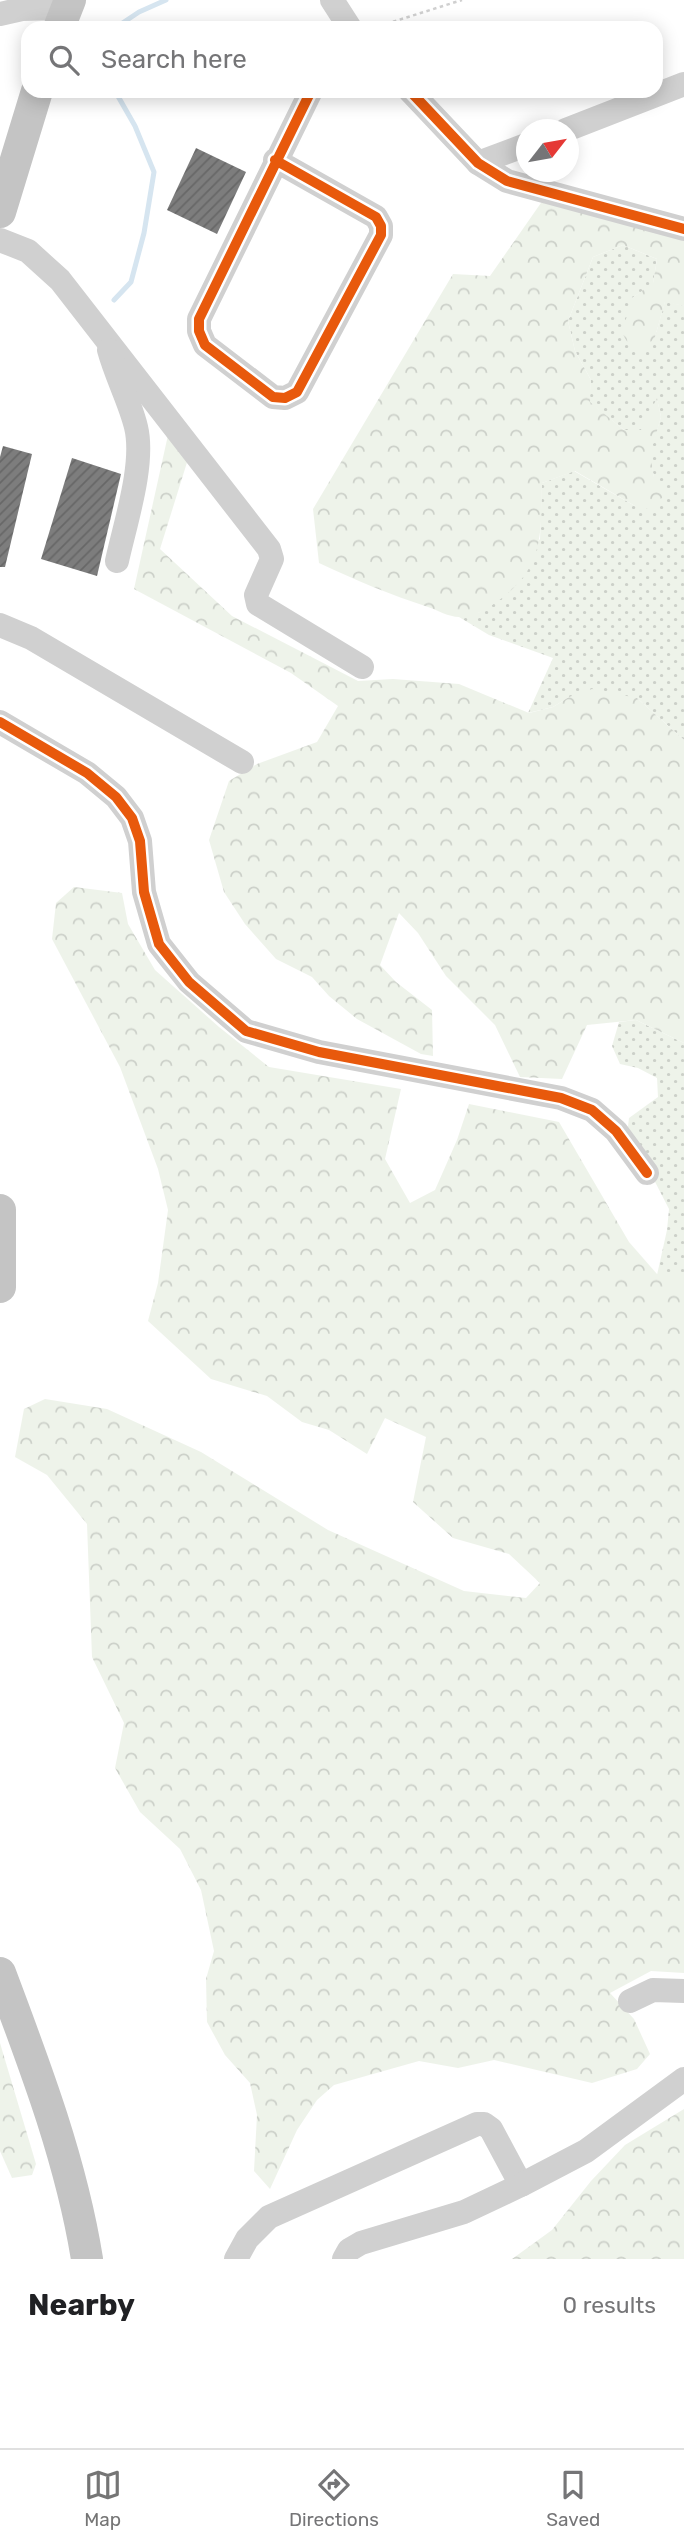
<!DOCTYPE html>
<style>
:root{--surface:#fff;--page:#f6f6f6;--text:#202124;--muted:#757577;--line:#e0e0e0;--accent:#757575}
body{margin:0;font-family:Rubik,sans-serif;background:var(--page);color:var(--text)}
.compass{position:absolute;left:516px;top:119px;width:63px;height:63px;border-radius:50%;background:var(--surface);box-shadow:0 4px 18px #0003;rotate:59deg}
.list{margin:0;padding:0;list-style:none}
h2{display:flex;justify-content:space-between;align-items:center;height:91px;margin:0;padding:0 28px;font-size:30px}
h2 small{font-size:23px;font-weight:400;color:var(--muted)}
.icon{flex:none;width:38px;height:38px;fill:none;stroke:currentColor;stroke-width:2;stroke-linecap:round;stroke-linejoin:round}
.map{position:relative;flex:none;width:684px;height:2259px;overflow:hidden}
.search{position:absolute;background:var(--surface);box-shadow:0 4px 18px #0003;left:21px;right:21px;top:21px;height:77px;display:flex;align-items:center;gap:18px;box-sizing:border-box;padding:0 24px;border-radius:21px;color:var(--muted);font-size:26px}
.sheet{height:189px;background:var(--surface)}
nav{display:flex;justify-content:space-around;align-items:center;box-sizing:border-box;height:98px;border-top:2px solid var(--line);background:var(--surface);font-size:19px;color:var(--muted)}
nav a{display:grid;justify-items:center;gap:4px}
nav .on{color:var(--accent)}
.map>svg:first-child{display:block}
.grass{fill:url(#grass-dots)}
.forest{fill:url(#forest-crowns)}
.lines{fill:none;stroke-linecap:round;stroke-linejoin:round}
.stream{stroke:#d6e5f0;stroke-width:5}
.building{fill:url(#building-hatch)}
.path{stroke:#d0d0d0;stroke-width:2.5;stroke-dasharray:3.5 3.5;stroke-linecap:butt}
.minor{stroke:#d0d0d0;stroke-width:24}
.major{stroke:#c4c4c4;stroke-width:32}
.cycleway-casing{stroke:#fff;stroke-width:15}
.cycleway{stroke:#e8590c;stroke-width:10}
</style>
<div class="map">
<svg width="684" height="2259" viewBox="0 0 684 2259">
<defs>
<pattern id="grass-dots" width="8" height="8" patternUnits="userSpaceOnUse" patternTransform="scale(1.75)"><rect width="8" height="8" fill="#eef3ea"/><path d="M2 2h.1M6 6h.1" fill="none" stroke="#ccd0c9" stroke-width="1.8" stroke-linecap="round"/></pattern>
<pattern id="forest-crowns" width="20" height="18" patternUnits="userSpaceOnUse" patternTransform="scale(1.75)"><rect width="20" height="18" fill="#eef3ea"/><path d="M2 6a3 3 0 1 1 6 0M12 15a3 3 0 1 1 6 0" fill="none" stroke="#ccd0c9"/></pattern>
<pattern id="building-hatch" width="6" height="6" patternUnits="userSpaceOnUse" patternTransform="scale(1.75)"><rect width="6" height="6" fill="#7d7d7d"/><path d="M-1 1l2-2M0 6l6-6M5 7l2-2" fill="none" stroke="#676767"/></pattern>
</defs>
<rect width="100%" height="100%" fill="#fff"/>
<g class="grass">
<polygon points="623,245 657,259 653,284 632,298 655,337 665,301 684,306 684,740 637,698 569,697 553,707 528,713 553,658 489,635 459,617 480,612 540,539 542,483 574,471 635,506 654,477 649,455 661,417 657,399 642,430 624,430 589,402 591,380 575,351 568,321 593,257"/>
<polygon points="636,1020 684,1043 684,1275 657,1275 667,1230 669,1209 652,1176 627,1135 629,1118 658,1097 657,1078 638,1068 620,1064 612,1046 619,1022"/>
</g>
<g class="forest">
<path d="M 543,200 L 684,240 L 684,306 L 665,302 L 655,337 L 646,348 L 632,350 L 622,333 L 632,298 L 653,283 L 657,259 L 623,245 L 593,257 L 568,321 L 575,351 L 591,380 L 590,402 L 624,430 L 641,430 L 657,398 L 661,417 L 650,455 L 654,477 L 665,494 L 652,510 L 635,506 L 575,471 L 542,483 C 541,535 544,568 498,601 C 487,609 472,618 459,617 C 449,617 437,610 428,607 C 391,595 355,580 319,563 L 313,509 L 453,274 L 490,276 Z"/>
<polygon points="170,426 189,456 160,549 232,616 358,681 393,679 459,684 529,713 553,707 569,697 592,689 637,698 684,740 684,1043 636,1020 587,1025 562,1079 520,1077 495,1025 446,976 418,933 399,913 380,965 396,982 432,1010 433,1056 421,1054 357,1019 329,996 312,977 276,959 245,924 224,892 209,840 229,781 257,764 317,742 338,706 291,673 134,589"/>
<polygon points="74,887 122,893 128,924 155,970 219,1027 269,1067 401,1089 385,1159 410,1203 435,1190 457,1140 469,1104 559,1122 629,1242 657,1274 684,1275 684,1973 651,1971 610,1993 634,2019 650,2054 637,2069 592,2083 494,2060 458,2068 419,2061 334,2085 317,2100 297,2130 270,2189 254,2171 257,2115 250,2083 225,2055 207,2022 206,1979 214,1951 201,1890 180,1849 140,1812 115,1768 124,1723 92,1657 87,1524 47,1475 15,1457 24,1409 45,1399 107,1409 201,1452 328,1530 464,1591 526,1598 540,1583 509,1554 453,1538 413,1502 426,1437 385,1418 367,1454 329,1430 302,1422 267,1396 211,1379 148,1321 158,1283 168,1210 158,1169 120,1067 52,939 56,903"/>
<polygon points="0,2043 36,2164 32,2175 12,2178 0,2151"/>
<polygon points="684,2109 684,2259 512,2259 552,2230 591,2181 625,2145"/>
</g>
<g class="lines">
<g class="stream">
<polyline points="115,28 139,12 166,0"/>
<polyline points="114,300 131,282 144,233 154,172 135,126 115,91"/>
</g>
</g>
<g class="building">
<polygon points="196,148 246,172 217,234 167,210"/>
<polygon points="3,446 32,454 5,567 0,567 0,457"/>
<polygon points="72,458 121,474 97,576 41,559"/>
</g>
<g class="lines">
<polyline class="path" points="373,28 462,0"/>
<g class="minor">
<polyline points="332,0 350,28"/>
<polyline points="0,14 22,9 66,8"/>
<polyline points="410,91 478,163 507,181 684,229"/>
<polyline points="566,130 684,84"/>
<polyline points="275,160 376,217 381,226 381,235 297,392 285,398 273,397 205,345 199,331 199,319 311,91"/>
<polyline points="478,163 526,145"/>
<polyline points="0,240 28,251 60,280 269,549 272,559 256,595 258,604 362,667"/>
<path d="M 109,350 C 116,376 130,402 136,427 C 145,464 125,524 117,561"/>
<polyline points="0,625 31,638 242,762"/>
<polyline points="0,722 87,773 116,797 132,818 140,841 144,892 159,944 189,982 246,1031 319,1052 561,1098 592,1110 616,1131 647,1173"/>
<polyline points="630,2001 653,1990 684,1991"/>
<polyline points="236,2259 247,2239 269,2217 477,2124 484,2124 491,2129 521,2185"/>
<polyline points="344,2259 349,2250 361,2243 464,2212 521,2185 586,2151 684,2079"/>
</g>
<g class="major">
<polyline points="59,28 70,0"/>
<polyline points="0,212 37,91"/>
<polyline points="0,1210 0,1287"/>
<path d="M 0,1973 C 35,2066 71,2160 87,2259"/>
</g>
<g class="cycleway-casing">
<g id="cycleway">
<polyline points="410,91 478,163 507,181 684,229"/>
<polyline points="275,160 376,217 381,226 381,235 297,392 285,398 273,397 205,345 199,331 199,319 311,91"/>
<polyline points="0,722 87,773 116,797 132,818 140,841 144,892 159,944 189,982 246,1031 319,1052 561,1098 592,1110 616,1131 647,1173"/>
</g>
</g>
<use href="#cycleway" class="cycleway"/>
</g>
</svg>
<svg class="compass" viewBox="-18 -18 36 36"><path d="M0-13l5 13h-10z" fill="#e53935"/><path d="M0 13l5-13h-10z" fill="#757577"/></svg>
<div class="search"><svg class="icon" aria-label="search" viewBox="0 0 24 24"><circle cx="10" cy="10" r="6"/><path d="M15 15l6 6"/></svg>Search here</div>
</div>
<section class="sheet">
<h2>Nearby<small>0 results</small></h2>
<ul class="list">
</ul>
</section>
<nav>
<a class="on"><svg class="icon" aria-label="map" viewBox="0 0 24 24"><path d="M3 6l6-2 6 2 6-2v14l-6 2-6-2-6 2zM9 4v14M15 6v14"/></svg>Map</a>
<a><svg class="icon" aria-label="directions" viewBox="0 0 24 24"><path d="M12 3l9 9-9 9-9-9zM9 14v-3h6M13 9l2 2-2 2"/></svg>Directions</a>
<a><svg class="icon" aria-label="saved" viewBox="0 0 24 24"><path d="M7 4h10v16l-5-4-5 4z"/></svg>Saved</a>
</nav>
